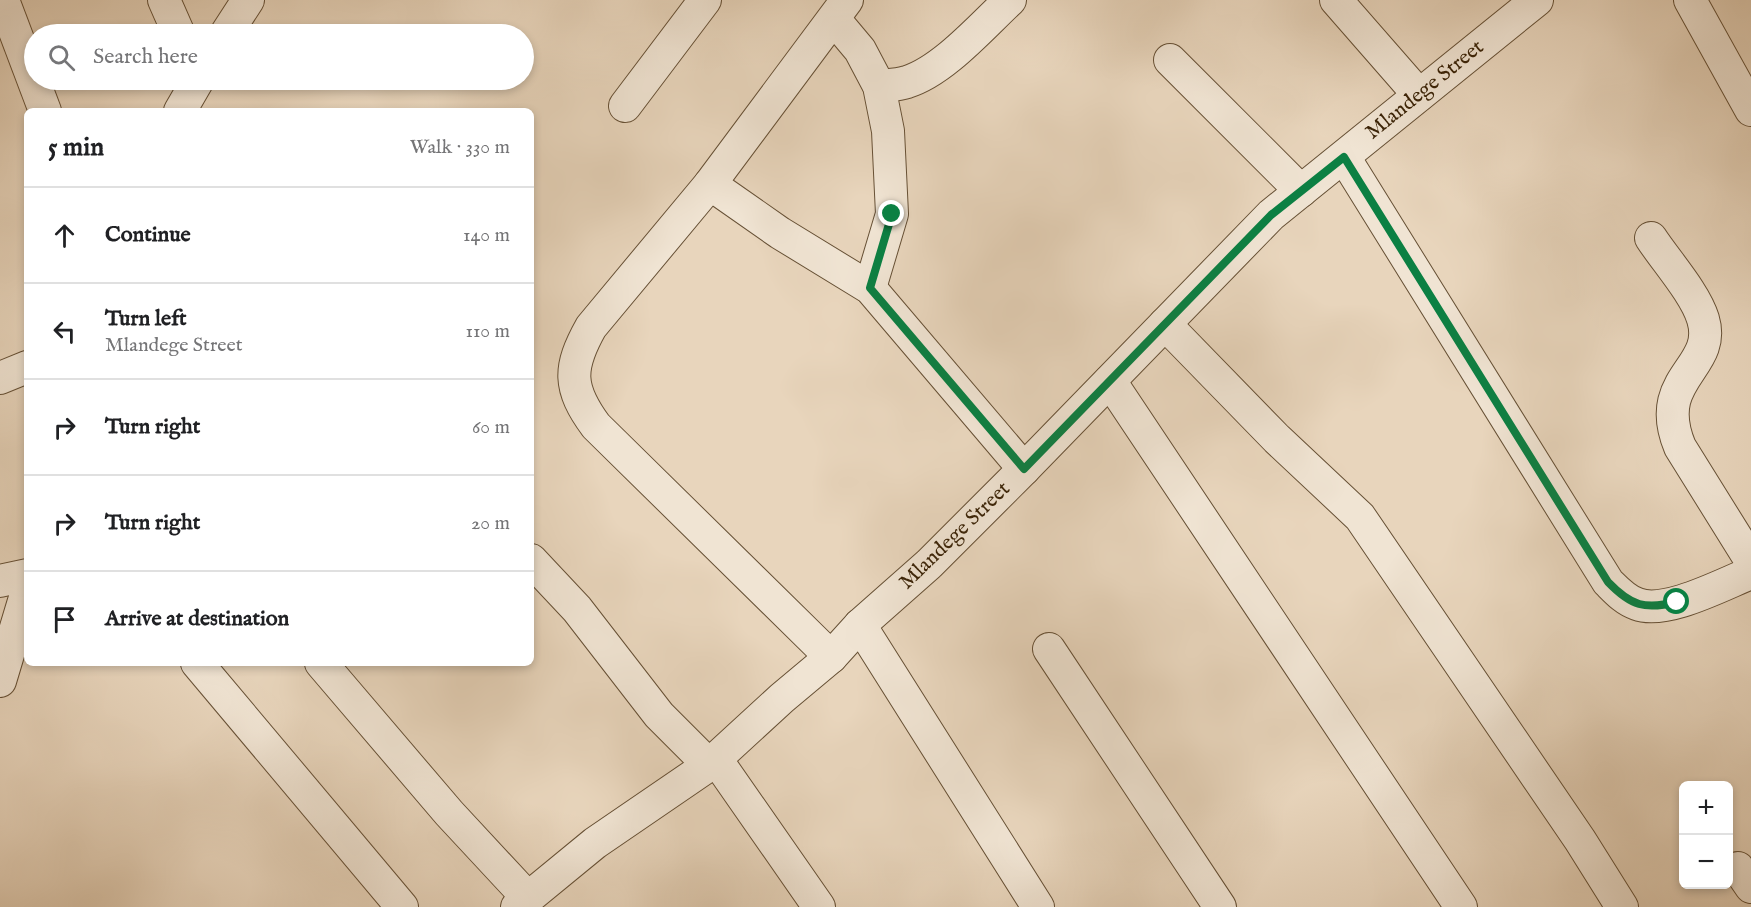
<!DOCTYPE html>
<meta charset="utf-8">
<style>
:root{--surface:#fff;--page:#f2f2f2;--text:#202124;--muted:#757577;--line:#e0e0e0}
body{margin:0;font-family:"IM FELL English",serif;background:var(--page);color:var(--text)}
.controls{position:absolute;right:18px;bottom:18px;display:grid;overflow:hidden;border-radius:9px;box-shadow:0 3px 9px #0003}
.controls button{width:54px;height:54px;display:grid;place-items:center;padding:0;border:0;border-bottom:2px solid var(--line);background:var(--surface);color:var(--text);font:30px sans-serif}
.stop{position:absolute;width:18px;height:18px;margin:-14px;border:4px solid #0b8043;border-radius:50%;background:#fff}
.stop.end{background:#0b8043;border-color:#fff;box-shadow:0 2px 6px #0008}
.list{margin:0;padding:0;list-style:none}
h2{display:flex;justify-content:space-between;align-items:center;height:78px;margin:0;padding:0 24px;font-size:26px}
h2 small{font-size:20px;font-weight:400;color:var(--muted)}
.list li{display:grid;grid-template-columns:39px 1fr auto;gap:18px;align-items:center;box-sizing:border-box;height:96px;padding:0 24px;border-top:2px solid var(--line)}
.list b{display:block;font-size:22px;white-space:nowrap}
.list p{margin:0;font-size:20px;white-space:nowrap;color:var(--muted)}
.list em{font-size:20px;font-style:normal;color:var(--muted)}
.icon{flex:none;width:33px;height:33px;fill:none;stroke:currentColor;stroke-width:2;stroke-linecap:round;stroke-linejoin:round}
.map{position:relative;flex:none;width:1751px;height:907px;overflow:hidden}
.search{position:absolute;background:var(--surface);box-shadow:0 3px 9px #0003;left:24px;top:24px;width:510px;height:66px;display:flex;align-items:center;gap:15px;box-sizing:border-box;padding:0 21px;border-radius:33px;color:var(--muted);font-size:22px}
.panel{position:absolute;background:var(--surface);box-shadow:0 3px 9px #0003;left:24px;top:108px;width:510px;height:558px;border-radius:9px}
.map>svg:first-child{display:block}
.lines{fill:none;stroke-linecap:round;stroke-linejoin:round}
.minor-casing{stroke:#665035;stroke-width:34}
.minor{stroke:#f0e4d3;stroke-width:32}
.route{stroke:#0b8043;stroke-width:8}
.labels{text-anchor:middle;dominant-baseline:central;stroke-width:4.5;stroke-linejoin:round;paint-order:stroke}
.street-label{font-size:21px;fill:#3b2408;stroke:#f0e4d3}
</style>
<div class="map">
<svg width="1751" height="907" viewBox="0 0 1751 907">
<rect width="100%" height="100%" fill="#e8d5bc"/>
<filter id="stains"><feTurbulence type="fractalNoise" baseFrequency=".00333" numOctaves="4"/><feColorMatrix values="0 0 0 0 .2 0 0 0 0 .09 0 0 0 0 .02 0 0 0 .5 -.17"/></filter>
<radialGradient id="worn" r=".72"><stop offset=".6" stop-color="#630" stop-opacity="0"/><stop offset="1" stop-color="#630" stop-opacity=".3"/></radialGradient>
<g class="lines">
<g class="minor-casing">
<g id="minor">
<polyline points="3,0 45,111"/>
<polyline points="164,0 179,34"/>
<polyline points="1336,0 1419,95"/>
<polyline points="1690,0 1751,110"/>
<polyline points="834,19 860,50 879,86 888,131 892,214 870,288"/>
<polyline points="226,34 248,0"/>
<polyline points="1170,60 1301,191"/>
<path d="M 879,86 C 888,85 898,85 907,82 C 943,71 982,26 1010,0"/>
<polyline points="625,106 705,0"/>
<polyline points="180,111 198,80"/>
<path d="M 1344,157 L 1608,582 C 1617,591 1625,600 1637,604 C 1666,615 1723,584 1751,573"/>
<polyline points="710,184 780,233 870,288 1024,469"/>
<path d="M 1651,238 C 1666,261 1695,293 1703,319 C 1718,369 1651,377 1680,447 L 1751,561"/>
<polyline points="1165,324 1277,439 1360,517 1580,840 1622,907"/>
<polyline points="0,378 27,367"/>
<polyline points="1110,381 1461,907"/>
<polyline points="531,560 577,609 659,715 709,765"/>
<polyline points="0,581 27,575"/>
<polyline points="860,625 1038,907"/>
<polyline points="1049,649 1220,907"/>
<path d="M 831,657 L 596,426 C 568,388 568,368 591,327 L 710,184 L 847,0"/>
<polyline points="197,663 402,907"/>
<polyline points="321,663 449,813 528,898"/>
<polyline points="0,681 27,591"/>
<polyline points="716,759 819,907"/>
<polyline points="1738,868 1751,887"/>
<polyline points="517,907 595,843 709,765 782,698 831,657 860,625 929,564 1024,469 1271,215 1537,0"/>
</g>
</g>
<use href="#minor" class="minor"/>
</g>
<g class="lines">
<path class="route" d="M 892,214 L 870,288 L 1024,469 L 1271,215 L 1344,157 L 1608,582 C 1631,606 1645,610 1677,602"/>
</g>
<g class="labels">
<g class="street-label">
<text transform="translate(1425 90) rotate(-39)">Mlandege Street</text>
<text transform="translate(955 536) rotate(-44)">Mlandege Street</text>
</g>
</g>
<rect width="100%" height="100%" filter="url(#stains)"/>
<rect width="100%" height="100%" fill="url(#worn)"/>
</svg>
<div class="controls">
<button>+</button>
<button>−</button>
</div>
<div class="stop" style="left:1677px;top:602px"></div>
<div class="stop end" style="left:892px;top:214px"></div>
<div class="search"><svg class="icon" aria-label="search" viewBox="0 0 24 24"><circle cx="10" cy="10" r="6"/><path d="M15 15l6 6"/></svg>Search here</div>
<section class="panel">
<h2>5 min<small>Walk · 330 m</small></h2>
<ul class="list">
<li><svg class="icon" aria-label="ahead" viewBox="0 0 24 24"><path d="M12 20V5M6 11l6-6 6 6"/></svg><div><b>Continue</b></div><em>140 m</em></li>
<li><svg class="icon" aria-label="left" viewBox="0 0 24 24"><path d="M17 20v-9H6M10 6l-5 5 5 5"/></svg><div><b>Turn left</b><p>Mlandege Street</p></div><em>110 m</em></li>
<li><svg class="icon" aria-label="right" viewBox="0 0 24 24"><path d="M7 20v-9h11M14 6l5 5-5 5"/></svg><div><b>Turn right</b></div><em>60 m</em></li>
<li><svg class="icon" aria-label="right" viewBox="0 0 24 24"><path d="M7 20v-9h11M14 6l5 5-5 5"/></svg><div><b>Turn right</b></div><em>20 m</em></li>
<li><svg class="icon" aria-label="arrive" viewBox="0 0 24 24"><path d="M6 21V4h12l-3 4 3 4H6"/></svg><div><b>Arrive at destination</b></div></li>
</ul>
</section>
</div>
